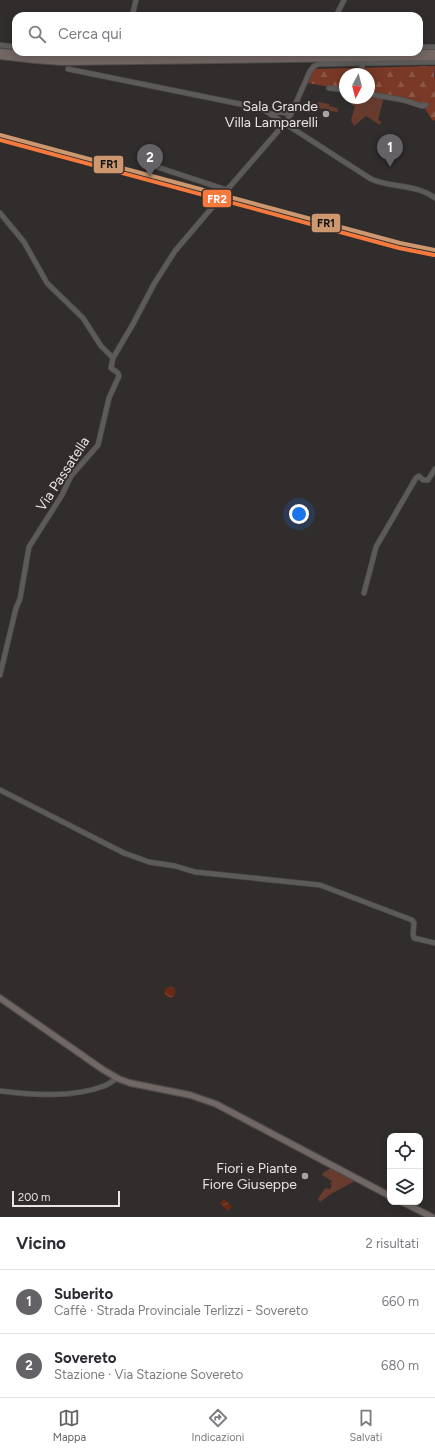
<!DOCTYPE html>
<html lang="it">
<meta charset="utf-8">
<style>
:root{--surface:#fff;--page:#f2f2f3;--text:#2b2b33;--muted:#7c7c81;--line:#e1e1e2;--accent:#646266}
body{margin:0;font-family:Figtree,sans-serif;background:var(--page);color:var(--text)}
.controls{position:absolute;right:12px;bottom:12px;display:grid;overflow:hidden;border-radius:8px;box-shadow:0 2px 10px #0003}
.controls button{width:36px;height:36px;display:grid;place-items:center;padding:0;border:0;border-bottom:1px solid var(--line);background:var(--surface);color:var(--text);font:20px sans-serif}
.compass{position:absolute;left:339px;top:68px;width:36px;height:36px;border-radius:50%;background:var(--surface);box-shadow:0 2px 10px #0003;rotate:187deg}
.scale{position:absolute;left:12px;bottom:10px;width:108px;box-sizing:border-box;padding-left:4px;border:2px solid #e9e5e4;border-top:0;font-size:11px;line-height:14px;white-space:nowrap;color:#e9e5e4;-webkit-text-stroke:3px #322c2b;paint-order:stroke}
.you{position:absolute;left:299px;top:514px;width:14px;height:14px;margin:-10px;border:3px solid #fff;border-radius:50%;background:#1a73e8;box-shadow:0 0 0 6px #1a73e833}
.badge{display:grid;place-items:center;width:26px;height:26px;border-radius:50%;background:var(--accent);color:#fff;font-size:13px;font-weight:700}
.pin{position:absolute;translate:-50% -33px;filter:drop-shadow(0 1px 2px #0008)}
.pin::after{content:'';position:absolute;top:21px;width:14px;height:12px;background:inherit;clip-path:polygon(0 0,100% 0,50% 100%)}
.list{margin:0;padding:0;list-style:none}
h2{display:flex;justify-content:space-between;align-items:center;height:52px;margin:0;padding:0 16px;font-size:17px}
h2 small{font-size:13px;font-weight:400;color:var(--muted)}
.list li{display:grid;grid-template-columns:26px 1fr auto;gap:12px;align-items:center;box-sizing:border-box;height:64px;padding:0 16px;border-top:1px solid var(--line)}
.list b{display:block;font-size:15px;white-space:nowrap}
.list p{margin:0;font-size:13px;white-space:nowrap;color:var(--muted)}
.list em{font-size:13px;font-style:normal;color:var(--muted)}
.icon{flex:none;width:22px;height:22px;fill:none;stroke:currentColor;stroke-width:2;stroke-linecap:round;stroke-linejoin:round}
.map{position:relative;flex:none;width:435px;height:1217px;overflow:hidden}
.search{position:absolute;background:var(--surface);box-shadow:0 2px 10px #0003;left:12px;right:12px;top:12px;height:44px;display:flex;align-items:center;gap:10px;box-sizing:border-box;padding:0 14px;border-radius:12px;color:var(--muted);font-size:15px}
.sheet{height:180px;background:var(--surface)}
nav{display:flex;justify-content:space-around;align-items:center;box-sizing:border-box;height:56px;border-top:1px solid var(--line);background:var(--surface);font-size:11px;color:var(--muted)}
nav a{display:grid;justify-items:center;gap:2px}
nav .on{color:var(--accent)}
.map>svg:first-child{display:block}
.forest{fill:url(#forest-firs)}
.park{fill:url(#park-crowns)}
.garden{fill:#673b2e}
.water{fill:url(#water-waves)}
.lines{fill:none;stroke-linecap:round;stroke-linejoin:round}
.minor-casing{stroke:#4f4b4a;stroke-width:6}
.major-casing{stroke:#4f4b4a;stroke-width:8}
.highway-casing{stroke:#4f4b4a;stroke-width:8}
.minor{stroke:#5d5b5a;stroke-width:4.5}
.major{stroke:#716865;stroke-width:5.5}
.highway{stroke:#726663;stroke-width:6}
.rail-1-casing{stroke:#322c2b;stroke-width:7}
.rail-2-casing{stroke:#322c2b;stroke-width:7}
.rail-1{stroke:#cd976f;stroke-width:4}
.rail-2{stroke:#f6793e;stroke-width:4}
.poi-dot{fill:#a9a5a4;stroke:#322c2b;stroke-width:1.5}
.labels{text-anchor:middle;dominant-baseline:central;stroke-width:4;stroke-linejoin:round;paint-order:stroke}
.poi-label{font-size:14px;fill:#e9e5e4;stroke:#322c2b;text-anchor:end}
.street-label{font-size:14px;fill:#e9e5e4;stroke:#322c2b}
.line-badge{stroke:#322c2b;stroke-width:1.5}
.badge-label{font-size:11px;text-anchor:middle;font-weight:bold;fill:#fff}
.pale-badge-label{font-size:11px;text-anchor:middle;font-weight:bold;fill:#111}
</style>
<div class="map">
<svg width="435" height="1217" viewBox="0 0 435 1217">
<defs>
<pattern id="forest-firs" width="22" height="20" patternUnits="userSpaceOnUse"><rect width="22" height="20" fill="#793926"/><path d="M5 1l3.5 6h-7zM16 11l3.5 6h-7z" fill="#8c5645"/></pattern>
<pattern id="park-crowns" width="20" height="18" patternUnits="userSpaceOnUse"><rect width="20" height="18" fill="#673b2e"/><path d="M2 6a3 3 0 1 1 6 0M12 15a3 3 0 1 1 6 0" fill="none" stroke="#7d574c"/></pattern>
<pattern id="water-waves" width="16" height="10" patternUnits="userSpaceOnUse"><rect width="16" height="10" fill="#6b2915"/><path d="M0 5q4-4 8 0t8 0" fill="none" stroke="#804837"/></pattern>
</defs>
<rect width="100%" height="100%" fill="#312d2c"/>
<polygon class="forest" points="435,66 434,77 435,77 435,120 433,121 425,109 417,105 369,94 369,74 345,74 345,90 308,83 314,69"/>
<polygon class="park" points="318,102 329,104 329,106 337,108 338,112 330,111 329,109 316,108"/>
<g class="garden">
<polygon points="369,94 384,97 378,120 381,121 380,125 366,116 354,126 351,120 355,106 352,105 353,98 369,98"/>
<polygon points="331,1168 355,1181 331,1194 320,1202 318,1199 325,1188 330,1189 332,1185 330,1184 332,1181 322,1175 324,1172"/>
</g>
<g class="water">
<circle cx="170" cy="992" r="5.5"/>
<polygon points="224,1199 232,1207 228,1211 220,1203"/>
</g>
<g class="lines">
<g class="minor-casing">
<g id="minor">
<polyline points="132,16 136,0"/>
<polyline points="336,16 344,0"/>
<polyline points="0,45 16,47"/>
<polyline points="419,47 435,47"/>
<path d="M 68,69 L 255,107 L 264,110 L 371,179 C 391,188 417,184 435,198"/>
<polyline points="360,74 363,63"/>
<polyline points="329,88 345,90"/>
<polyline points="369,94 403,100 422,106 426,105"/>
<polyline points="271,114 279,112 291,114"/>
<polyline points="148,164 227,190 285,123 291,114 310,71 314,66 319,64 435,62"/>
<polyline points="0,213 24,242 47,283 83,318 101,346 113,358"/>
<polyline points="364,593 376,547 416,478 419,476 423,480 428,480 435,469"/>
<polyline points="0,675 16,608 20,599 29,547 62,495 71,476 98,445 109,398 119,376 118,373 111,368 113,358 133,324 154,284 175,251 227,190"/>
<polyline points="0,790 124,853 149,862 175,866 195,872 320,885 412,920 414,923 413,934 414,938 435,943"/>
<path d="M 0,1091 C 33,1095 72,1098 104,1086 C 109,1084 113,1081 117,1078"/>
</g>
</g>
<g class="major-casing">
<g id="major">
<polyline points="0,998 102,1069 119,1079 130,1083 190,1095 216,1104 390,1196"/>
<polyline points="402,1202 432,1217"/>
</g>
</g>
<g class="highway-casing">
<g id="highway">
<polyline points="0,52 35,55 83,57 435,53"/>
<polyline points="0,56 35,60 62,62 435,57"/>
</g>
</g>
<use href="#minor" class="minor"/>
<use href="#major" class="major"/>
<use href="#highway" class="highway"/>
<g class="rail-1-casing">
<polyline id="rail-1" points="0,135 400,243 435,250"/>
</g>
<g class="rail-2-casing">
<polyline id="rail-2" points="0,140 399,248 434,255"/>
</g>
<use href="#rail-1" class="rail-1"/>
<use href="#rail-2" class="rail-2"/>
</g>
<g class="poi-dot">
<circle cx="326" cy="114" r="4"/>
<circle cx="305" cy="1176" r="4"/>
</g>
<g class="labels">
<g class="poi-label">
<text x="318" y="106">Sala Grande<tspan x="318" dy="16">Villa Lamparelli</tspan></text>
<text x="297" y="1168">Fiori e Piante<tspan x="297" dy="16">Fiore Giuseppe</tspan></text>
</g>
<g class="street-label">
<text transform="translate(63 474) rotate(-57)">Via Passatella</text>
</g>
</g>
<g class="line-badge">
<rect x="93" y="155" width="31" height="19" rx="4" fill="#cd976f"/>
<rect x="202" y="189" width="30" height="19" rx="4" fill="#f6793e"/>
<rect x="311" y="213" width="30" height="20" rx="4" fill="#cd976f"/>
</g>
<g class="badge-label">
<text x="217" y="203">FR2</text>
</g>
<g class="pale-badge-label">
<text x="109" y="168">FR1</text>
<text x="326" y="227">FR1</text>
</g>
</svg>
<div class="controls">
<button><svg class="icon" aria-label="locate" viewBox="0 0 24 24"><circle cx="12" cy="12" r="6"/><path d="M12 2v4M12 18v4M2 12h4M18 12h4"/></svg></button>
<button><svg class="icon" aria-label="layers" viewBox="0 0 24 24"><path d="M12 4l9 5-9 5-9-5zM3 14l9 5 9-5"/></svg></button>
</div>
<svg class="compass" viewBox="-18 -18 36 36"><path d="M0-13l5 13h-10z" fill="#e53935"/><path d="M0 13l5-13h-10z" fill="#7c7c81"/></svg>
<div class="scale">200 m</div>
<div class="you"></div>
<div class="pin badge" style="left:390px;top:167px">1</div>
<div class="pin badge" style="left:150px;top:177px">2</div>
<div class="search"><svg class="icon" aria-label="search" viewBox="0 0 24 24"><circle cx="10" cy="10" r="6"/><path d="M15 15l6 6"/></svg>Cerca qui</div>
</div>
<section class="sheet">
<h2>Vicino<small>2 risultati</small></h2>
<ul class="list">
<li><span class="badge">1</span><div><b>Suberito</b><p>Caffè · Strada Provinciale Terlizzi - Sovereto</p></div><em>660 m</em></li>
<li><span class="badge">2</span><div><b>Sovereto</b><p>Stazione · Via Stazione Sovereto</p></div><em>680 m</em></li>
</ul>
</section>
<nav>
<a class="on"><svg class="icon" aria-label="map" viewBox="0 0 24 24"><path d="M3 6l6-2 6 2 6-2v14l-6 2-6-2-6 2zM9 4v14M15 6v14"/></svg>Mappa</a>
<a><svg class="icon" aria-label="directions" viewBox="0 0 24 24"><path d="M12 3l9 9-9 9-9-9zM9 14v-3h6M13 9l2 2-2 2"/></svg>Indicazioni</a>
<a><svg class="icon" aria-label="saved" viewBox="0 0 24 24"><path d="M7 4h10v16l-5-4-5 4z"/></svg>Salvati</a>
</nav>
